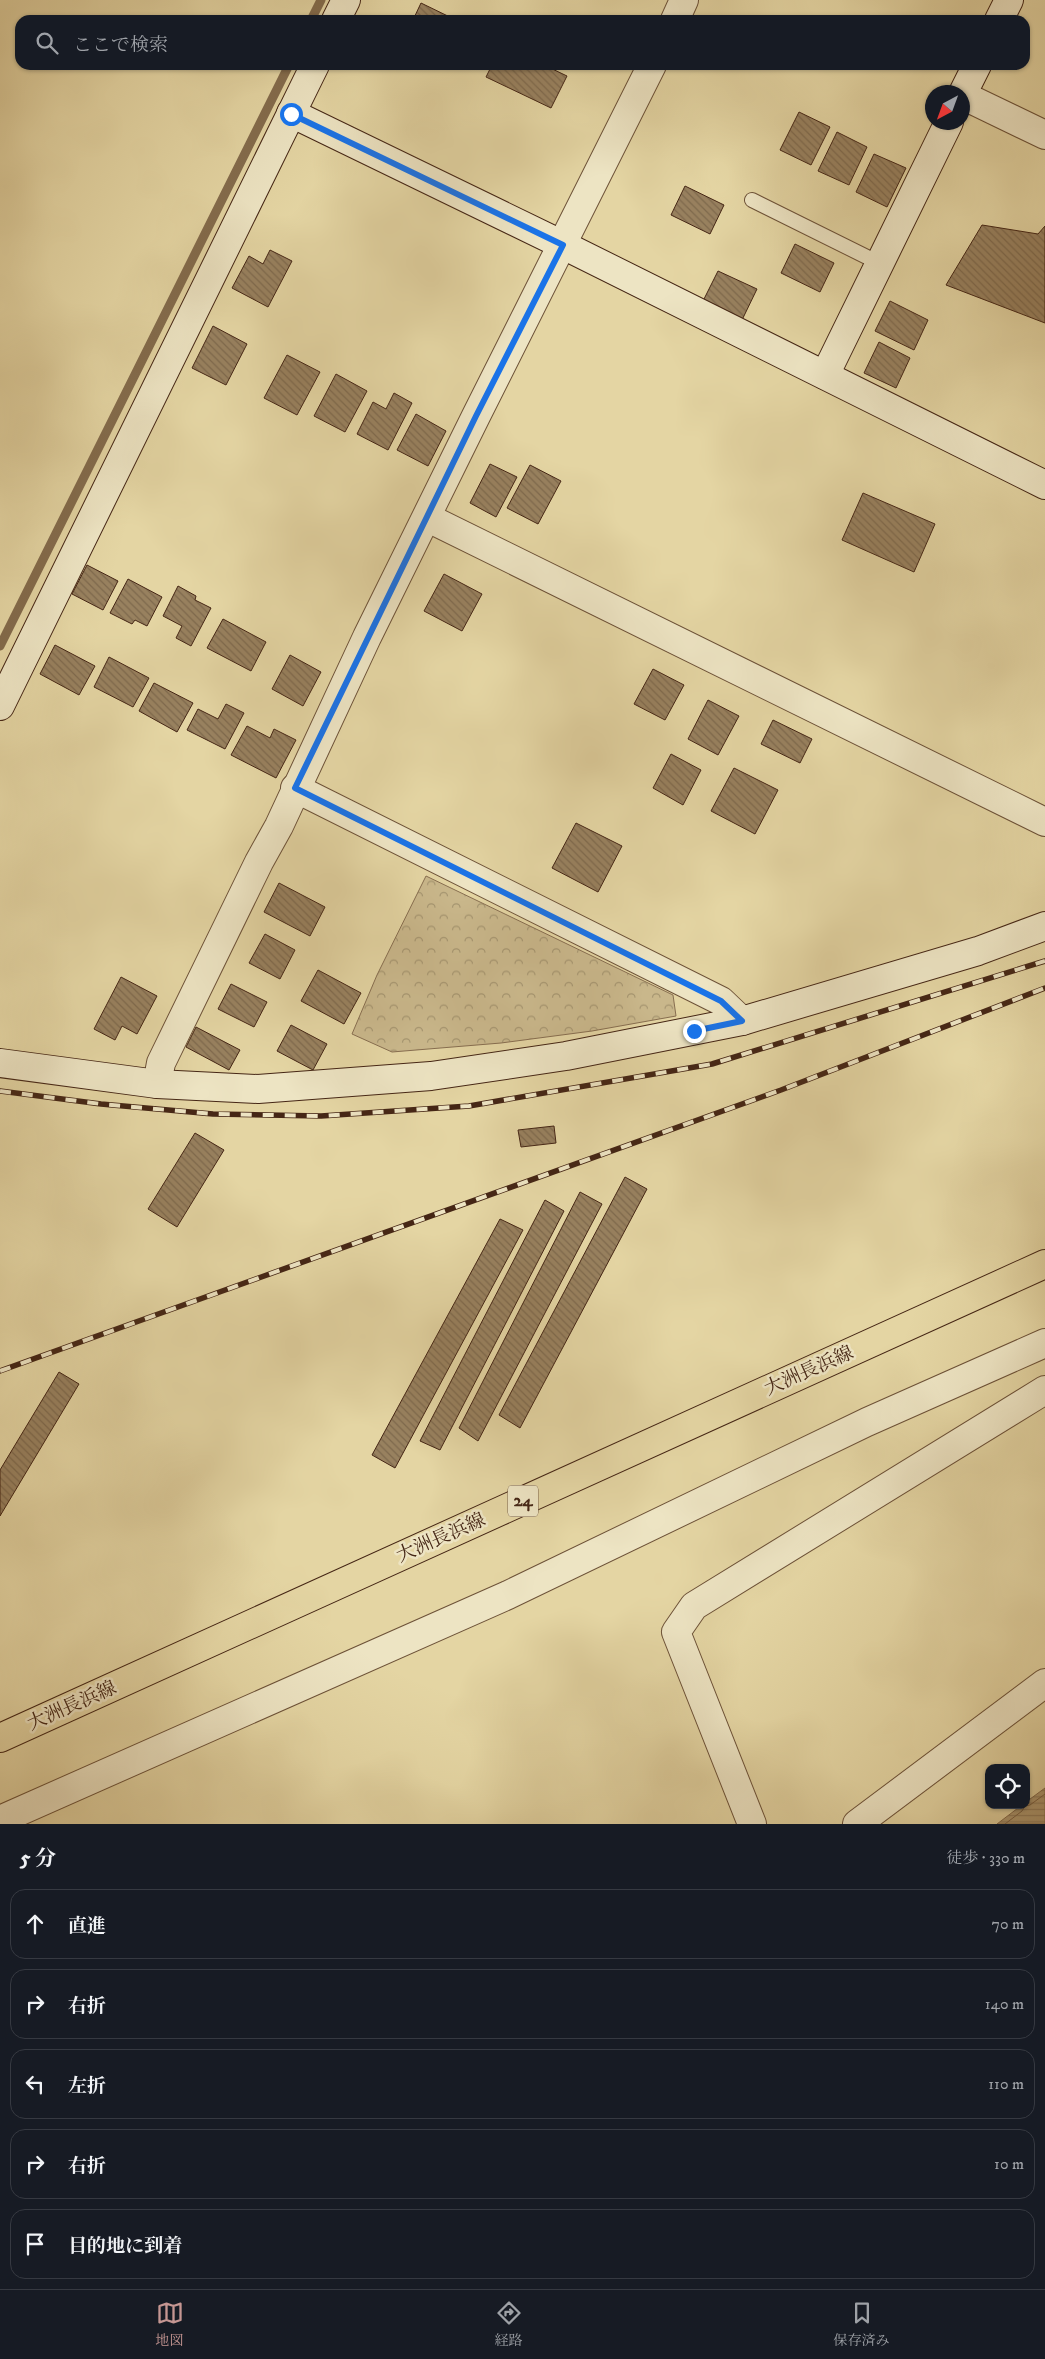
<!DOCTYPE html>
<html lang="ja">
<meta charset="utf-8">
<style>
:root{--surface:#171b24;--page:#242831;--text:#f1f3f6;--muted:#9ea1a6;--line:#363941;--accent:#c59692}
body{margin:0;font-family:"IM FELL DW Pica","Noto Serif JP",serif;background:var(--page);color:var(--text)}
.controls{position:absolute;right:15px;bottom:15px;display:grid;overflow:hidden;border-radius:10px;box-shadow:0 1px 4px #0004}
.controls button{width:45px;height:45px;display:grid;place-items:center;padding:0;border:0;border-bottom:1px solid var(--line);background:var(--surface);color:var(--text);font:25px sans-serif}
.compass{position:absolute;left:925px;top:85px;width:45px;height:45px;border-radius:50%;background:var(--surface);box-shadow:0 1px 4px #0004;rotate:221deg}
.stop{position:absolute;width:15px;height:15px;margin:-11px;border:4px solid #1a73e8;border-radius:50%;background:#fff}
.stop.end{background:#1a73e8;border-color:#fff;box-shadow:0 1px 5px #0008}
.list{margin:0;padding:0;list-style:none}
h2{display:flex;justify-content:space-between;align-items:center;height:65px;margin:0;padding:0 20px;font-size:21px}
h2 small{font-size:16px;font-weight:400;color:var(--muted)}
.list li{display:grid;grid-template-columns:32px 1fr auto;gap:15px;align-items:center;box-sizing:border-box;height:70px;margin:0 10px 10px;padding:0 10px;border:1px solid var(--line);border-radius:15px}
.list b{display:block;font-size:19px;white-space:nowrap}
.list em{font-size:16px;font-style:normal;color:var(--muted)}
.icon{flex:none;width:28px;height:28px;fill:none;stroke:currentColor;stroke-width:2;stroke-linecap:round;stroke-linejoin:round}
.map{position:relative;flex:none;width:1045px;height:1824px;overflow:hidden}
.search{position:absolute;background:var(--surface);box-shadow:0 1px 4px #0004;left:15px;right:15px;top:15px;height:55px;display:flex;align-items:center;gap:12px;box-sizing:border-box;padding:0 18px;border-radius:15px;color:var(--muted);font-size:19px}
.sheet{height:465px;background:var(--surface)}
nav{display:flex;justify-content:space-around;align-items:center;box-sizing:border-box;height:70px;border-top:1px solid var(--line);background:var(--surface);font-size:14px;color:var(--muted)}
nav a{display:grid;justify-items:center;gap:2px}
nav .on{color:var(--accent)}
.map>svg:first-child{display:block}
.park{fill:url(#park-crowns);stroke:#876e50}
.water{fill:url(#water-rules);stroke:#846c4d}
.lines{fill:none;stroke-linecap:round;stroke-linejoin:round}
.shore{stroke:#7a6044;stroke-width:1}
.stream{stroke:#846c4d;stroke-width:9}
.building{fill:url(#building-back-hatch);stroke:#452615}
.lane-casing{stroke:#6d5238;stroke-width:16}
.street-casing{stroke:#6d5238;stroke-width:30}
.secondary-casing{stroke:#452615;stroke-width:30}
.primary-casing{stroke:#452615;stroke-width:30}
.lane{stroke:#ede4c3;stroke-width:14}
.street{stroke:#ede4c3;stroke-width:28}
.secondary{stroke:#ede4c3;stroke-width:28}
.primary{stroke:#e4d5a3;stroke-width:28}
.rail-casing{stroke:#452615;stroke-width:5.5}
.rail{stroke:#ede4c3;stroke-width:4;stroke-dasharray:11;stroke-linecap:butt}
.route{stroke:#1a73e8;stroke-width:6}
.labels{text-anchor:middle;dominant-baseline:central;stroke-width:5;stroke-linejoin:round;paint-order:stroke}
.shield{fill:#ede4c3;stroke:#775f49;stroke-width:1}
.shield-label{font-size:18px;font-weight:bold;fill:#452615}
.street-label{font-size:19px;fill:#452615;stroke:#ede4c3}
</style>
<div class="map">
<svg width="1045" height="1824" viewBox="0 0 1045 1824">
<defs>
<pattern id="park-crowns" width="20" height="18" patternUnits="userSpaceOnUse" patternTransform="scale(1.25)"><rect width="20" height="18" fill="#c9b78b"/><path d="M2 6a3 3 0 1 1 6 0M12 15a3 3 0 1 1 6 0" fill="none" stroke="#a59570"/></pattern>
<pattern id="water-rules" width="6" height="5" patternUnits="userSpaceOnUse" patternTransform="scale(1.25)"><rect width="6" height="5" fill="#ae9a73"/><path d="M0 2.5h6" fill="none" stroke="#8f7d5d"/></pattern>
<pattern id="building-back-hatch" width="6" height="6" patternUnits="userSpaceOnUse" patternTransform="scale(1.25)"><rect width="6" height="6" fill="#98815f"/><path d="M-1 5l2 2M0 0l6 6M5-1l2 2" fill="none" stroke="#7e694d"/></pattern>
</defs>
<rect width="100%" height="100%" fill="#e4d5a3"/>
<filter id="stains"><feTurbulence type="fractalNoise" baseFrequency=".004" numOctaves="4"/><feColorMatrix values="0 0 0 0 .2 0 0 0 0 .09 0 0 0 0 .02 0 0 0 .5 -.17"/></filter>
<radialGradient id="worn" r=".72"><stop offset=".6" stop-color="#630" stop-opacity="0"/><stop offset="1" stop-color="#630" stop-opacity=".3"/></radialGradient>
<polygon class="park" points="426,876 673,995 676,1016 592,1031 501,1043 392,1052 352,1034 377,975"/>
<polygon class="water" points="1045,1788 1045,1824 997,1824 1022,1805 1026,1805 1026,1802"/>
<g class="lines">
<polyline class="shore" points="1005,1824 1022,1811 1025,1806 1030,1805 1045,1794"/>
<g class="stream">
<polyline points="311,20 321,0"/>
<polyline points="0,646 289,65"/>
</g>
</g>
<g class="building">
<polygon points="421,3 456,20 413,20"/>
<polygon points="492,65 544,65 567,76 551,108 486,77"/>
<polygon points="799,112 830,127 811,165 780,150"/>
<polygon points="837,132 867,147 849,185 818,171"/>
<polygon points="874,154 906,168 887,207 856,192"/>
<polygon points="685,186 724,205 710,234 671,215"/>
<polygon points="982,225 1038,234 1045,226 1045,323 946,285"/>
<polygon points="795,244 834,263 820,292 781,273"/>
<polygon points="270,250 292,261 268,307 232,288 249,256 263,264"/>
<polygon points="718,271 757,289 742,320 703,301"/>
<polygon points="890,301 928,320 914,350 875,331"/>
<polygon points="213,326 247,344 226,385 192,368"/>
<polygon points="879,342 910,358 896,388 864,373"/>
<polygon points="287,355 320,372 297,415 264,398"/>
<polygon points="336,374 367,391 345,432 314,416"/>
<polygon points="394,393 412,403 388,450 357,434 373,402 386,409"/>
<polygon points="416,414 446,431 428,466 397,450"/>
<polygon points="490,464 517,477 496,517 470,503"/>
<polygon points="530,465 561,481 538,524 507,508"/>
<polygon points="863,493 935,524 914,572 842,540"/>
<polygon points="87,565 118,581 103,610 72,594"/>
<polygon points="444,574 482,594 462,631 424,611"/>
<polygon points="128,579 162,597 147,626 135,620 132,624 110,613"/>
<polygon points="178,586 196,596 195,600 211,608 191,646 176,638 182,626 163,616"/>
<polygon points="223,619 266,642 251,671 207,648"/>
<polygon points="55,645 95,666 79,695 40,674"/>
<polygon points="290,655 321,672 303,706 272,689"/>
<polygon points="109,657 149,678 133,707 94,687"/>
<polygon points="653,669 684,685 665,720 634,704"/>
<polygon points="154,683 193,703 177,732 139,711"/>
<polygon points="708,700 739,716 718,755 688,739"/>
<polygon points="226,704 244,713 225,749 187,730 198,709 218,719"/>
<polygon points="773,720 812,739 800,763 761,744"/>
<polygon points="247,726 270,738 274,729 296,740 276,778 231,755"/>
<polygon points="671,754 701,770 683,805 653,788"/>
<polygon points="734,768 778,790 755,834 711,811"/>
<polygon points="576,823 622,846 598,892 552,868"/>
<polygon points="279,883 325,907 310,936 264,912"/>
<polygon points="265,934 295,950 280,979 249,963"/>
<polygon points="318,970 361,993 344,1024 301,1001"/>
<polygon points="121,977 157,996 137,1034 122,1026 115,1040 94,1029"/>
<polygon points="231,984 267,1002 254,1027 218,1009"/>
<polygon points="291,1025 327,1044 313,1070 277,1051"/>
<polygon points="196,1027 240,1050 229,1070 186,1047"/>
<polygon points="554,1126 556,1143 521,1147 518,1130"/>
<polygon points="195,1133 224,1150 177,1227 148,1209"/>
<polygon points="625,1177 647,1189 520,1428 499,1415"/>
<polygon points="580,1192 602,1204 478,1441 459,1428"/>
<polygon points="545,1200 564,1211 440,1450 420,1441"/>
<polygon points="500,1219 523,1230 395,1468 372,1455"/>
<polygon points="59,1372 79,1384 0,1516 0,1470"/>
</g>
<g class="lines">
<g class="lane-casing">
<polyline id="lane" points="752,200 879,263"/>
</g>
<g class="street-casing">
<g id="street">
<polyline points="675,20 684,0"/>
<polyline points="962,95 1045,135"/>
<polyline points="428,518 1045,822"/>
<polyline points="295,788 721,1001 742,1021"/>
<polyline points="157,1084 161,1063 259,862 279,826 367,637 476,416 652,65"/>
<polyline points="0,1820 508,1595 867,1422 1045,1343"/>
<polyline points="752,1824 676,1632 694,1606 1045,1390"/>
<polyline points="857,1824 1045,1683"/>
</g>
</g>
<g class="secondary-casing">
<g id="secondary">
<polyline points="336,20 346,0"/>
<polyline points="999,20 1009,0"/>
<polyline points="962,95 977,65"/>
<polyline points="291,113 563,245 1045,485"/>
<polyline points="825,375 949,122"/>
<polyline points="0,706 315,65"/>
<polyline points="0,1063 157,1084 258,1089 431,1076 566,1056 742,1021 978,951 1045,926"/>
</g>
</g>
<g class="primary-casing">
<polyline id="primary" points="0,1738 1045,1264"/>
</g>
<use href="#lane" class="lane"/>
<use href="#street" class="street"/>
<use href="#secondary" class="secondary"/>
<use href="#primary" class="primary"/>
<g class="rail-casing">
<g id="rail">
<polyline points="0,1091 101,1104 213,1114 321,1116 469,1106 712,1064 1045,961"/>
<polyline points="0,1371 781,1090 1045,988"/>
</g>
</g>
<use href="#rail" class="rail"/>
</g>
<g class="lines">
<polyline class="route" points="291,114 563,245 476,416 295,788 721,1001 742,1021 694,1031"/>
</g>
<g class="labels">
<rect class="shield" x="508" y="1485.5" width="30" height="31" rx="4"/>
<g class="shield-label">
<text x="523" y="1501">24</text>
</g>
<g class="street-label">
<text transform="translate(809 1371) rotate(-24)">大洲長浜線</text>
<text transform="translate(441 1538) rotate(-24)">大洲長浜線</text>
<text transform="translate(72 1706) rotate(-24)">大洲長浜線</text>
</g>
</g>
<rect width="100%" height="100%" filter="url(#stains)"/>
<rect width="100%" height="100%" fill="url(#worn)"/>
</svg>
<div class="controls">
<button><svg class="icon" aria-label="locate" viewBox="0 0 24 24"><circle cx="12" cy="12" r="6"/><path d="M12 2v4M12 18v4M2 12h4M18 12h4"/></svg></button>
</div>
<svg class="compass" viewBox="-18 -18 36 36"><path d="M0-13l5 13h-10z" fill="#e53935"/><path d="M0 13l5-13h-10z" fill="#9ea1a6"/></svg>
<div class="stop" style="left:291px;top:114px"></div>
<div class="stop end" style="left:694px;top:1031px"></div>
<div class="search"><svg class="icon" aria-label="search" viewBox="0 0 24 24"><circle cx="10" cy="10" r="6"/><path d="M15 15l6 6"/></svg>ここで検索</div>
</div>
<section class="sheet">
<h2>5 分<small>徒歩 · 330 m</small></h2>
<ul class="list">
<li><svg class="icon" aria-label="ahead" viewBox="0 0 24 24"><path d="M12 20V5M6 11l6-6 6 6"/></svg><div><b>直進</b></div><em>70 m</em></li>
<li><svg class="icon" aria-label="right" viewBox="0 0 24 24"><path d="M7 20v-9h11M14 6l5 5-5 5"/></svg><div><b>右折</b></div><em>140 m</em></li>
<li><svg class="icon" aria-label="left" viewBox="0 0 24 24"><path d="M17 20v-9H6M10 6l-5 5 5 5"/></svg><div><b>左折</b></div><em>110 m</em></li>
<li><svg class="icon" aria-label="right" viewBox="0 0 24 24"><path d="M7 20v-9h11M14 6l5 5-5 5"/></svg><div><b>右折</b></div><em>10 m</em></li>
<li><svg class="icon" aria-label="arrive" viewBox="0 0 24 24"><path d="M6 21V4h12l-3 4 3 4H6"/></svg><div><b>目的地に到着</b></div></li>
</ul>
</section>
<nav>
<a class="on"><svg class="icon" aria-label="map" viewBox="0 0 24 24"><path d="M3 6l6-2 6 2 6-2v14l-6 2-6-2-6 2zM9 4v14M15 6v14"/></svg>地図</a>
<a><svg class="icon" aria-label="directions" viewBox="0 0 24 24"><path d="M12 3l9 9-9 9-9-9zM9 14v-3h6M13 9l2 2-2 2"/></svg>経路</a>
<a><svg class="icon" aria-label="saved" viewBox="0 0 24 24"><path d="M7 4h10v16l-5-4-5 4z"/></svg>保存済み</a>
</nav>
